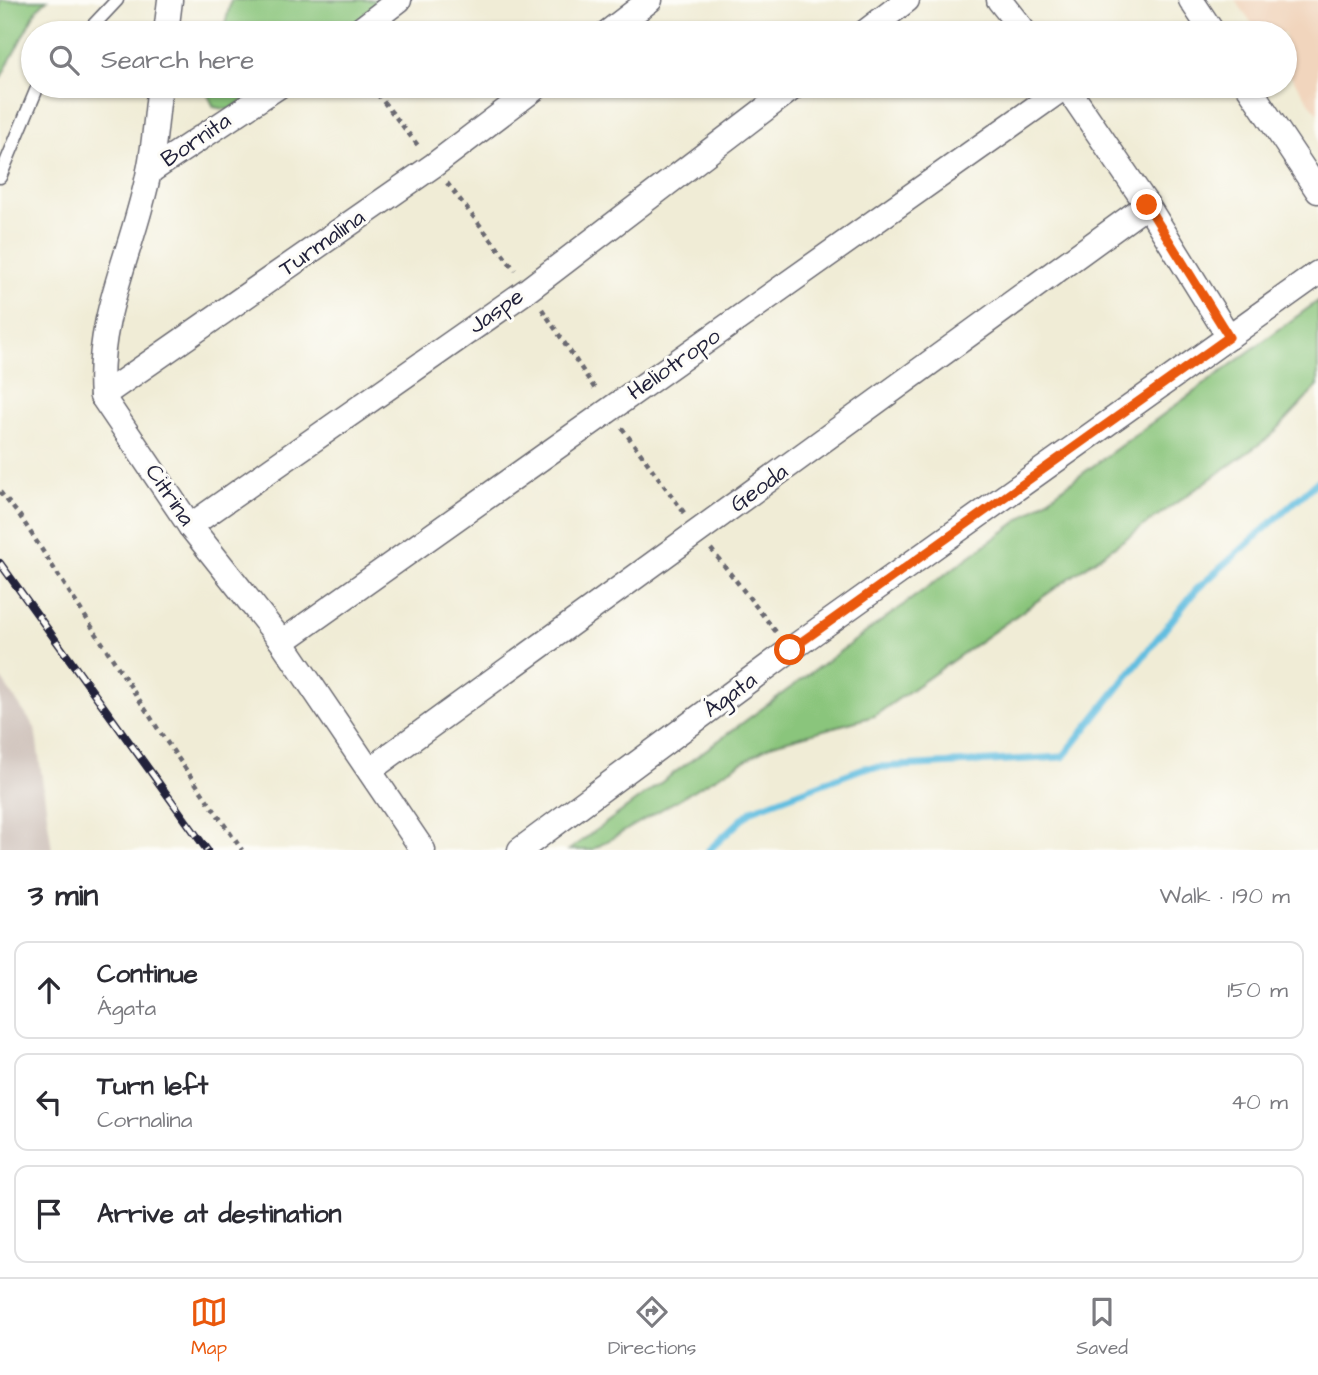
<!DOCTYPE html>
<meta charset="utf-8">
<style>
:root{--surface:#fff;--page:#f2f2f3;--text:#2b2b33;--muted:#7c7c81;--line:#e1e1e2;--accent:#ea580c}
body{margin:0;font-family:"Architects Daughter",sans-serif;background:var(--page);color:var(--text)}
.stop{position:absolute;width:21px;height:21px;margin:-16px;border:5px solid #ea580c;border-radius:50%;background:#fff}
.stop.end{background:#ea580c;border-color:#fff;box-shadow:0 2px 7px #0008}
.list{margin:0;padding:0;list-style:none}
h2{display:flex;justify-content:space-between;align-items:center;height:91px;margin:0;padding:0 28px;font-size:30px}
h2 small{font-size:23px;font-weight:400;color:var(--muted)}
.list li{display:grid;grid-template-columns:46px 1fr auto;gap:21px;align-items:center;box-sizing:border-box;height:98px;margin:0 14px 14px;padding:0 14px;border:2px solid var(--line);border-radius:14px}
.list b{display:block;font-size:26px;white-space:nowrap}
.list p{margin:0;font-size:23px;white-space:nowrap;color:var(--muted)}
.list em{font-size:23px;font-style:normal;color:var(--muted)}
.icon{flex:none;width:38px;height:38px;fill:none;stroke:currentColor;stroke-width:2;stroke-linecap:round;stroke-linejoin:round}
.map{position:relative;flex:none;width:1318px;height:850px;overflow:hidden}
.search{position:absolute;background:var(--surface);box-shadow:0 2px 5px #0004;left:21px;right:21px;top:21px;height:77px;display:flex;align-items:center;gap:18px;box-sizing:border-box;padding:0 24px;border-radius:38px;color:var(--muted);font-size:26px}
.sheet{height:427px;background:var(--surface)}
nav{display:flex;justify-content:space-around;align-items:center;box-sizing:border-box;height:98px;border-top:2px solid var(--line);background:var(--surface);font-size:19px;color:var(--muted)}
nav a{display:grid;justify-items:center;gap:4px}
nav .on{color:var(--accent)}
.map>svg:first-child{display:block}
.built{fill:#f1d5bd}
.industrial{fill:#cec1ba}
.green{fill:#8ac57b;stroke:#56745b;stroke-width:2}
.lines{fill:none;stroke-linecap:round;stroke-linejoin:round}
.stream{stroke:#62bee0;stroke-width:7}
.lane-casing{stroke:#6a6971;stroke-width:15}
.street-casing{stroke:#6a6971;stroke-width:27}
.path{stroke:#6a6971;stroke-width:4.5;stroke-dasharray:5 5;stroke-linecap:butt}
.lane{stroke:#fff;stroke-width:12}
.street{stroke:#fff;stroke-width:24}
.rail-casing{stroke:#22223b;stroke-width:8}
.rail{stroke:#fdfcf7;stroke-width:5;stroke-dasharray:16;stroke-linecap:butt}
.route{stroke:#ea580c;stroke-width:9}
.labels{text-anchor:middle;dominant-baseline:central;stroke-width:6;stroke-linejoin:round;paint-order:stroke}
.street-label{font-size:23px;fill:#22223b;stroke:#fdfcf7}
</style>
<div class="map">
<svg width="1318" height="850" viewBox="0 0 1318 850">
<rect width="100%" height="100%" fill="#fdfcf7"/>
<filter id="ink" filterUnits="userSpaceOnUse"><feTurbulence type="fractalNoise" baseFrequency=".0143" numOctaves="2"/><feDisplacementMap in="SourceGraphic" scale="14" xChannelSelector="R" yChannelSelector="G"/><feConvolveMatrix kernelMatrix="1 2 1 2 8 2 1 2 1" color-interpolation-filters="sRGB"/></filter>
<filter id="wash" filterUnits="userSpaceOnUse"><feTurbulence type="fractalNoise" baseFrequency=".00686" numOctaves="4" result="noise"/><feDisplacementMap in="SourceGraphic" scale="28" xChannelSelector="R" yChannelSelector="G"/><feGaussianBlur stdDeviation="1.57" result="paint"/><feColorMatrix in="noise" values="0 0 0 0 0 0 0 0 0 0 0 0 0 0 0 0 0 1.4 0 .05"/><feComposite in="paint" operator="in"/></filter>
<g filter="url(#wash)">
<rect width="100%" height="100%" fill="#f0ecd6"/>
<polygon class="built" points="1235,0 1318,0 1318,114 1285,68 1285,33 1259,33"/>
<polygon class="industrial" points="0,677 35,728 52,850 0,850"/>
<g class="green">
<polygon points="0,0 47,0 37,9 0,79"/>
<polygon points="231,0 389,0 340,33 223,33"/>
<polygon points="210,86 264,86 229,110 214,107 208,95"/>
<polygon points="1318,301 1318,386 1271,436 874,716 773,744 592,850 569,850"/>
</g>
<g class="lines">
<polyline class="stream" points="709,850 752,810 864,768 1063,757 1196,590 1318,481"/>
</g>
</g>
<g filter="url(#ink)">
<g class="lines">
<g class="lane-casing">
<g id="lane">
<polyline points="86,33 117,0"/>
<polyline points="0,177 38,86"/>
</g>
</g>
<g class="street-casing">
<g id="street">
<polyline points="999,0 1025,33"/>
<polyline points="1191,0 1213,33"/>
<polyline points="166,33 170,0"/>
<polyline points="356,33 399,0"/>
<polyline points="607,33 650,0"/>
<polyline points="864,33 907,0"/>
<path d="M 160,86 C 156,114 155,143 149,171 C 135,246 95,318 102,396 L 190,526 L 282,642 L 423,850"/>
<polyline points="1066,86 1147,205 1229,337"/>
<polyline points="1248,86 1318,191"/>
<polyline points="149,172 279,86"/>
<polyline points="102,396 434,165 538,86"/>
<polyline points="190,526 529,289 795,86"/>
<polyline points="282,642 1066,86"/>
<polyline points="371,769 1147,205"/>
<polyline points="520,850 790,650 1318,273"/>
</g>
</g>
<g class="path">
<polyline points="371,86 420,148"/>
<polyline points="447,183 515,270"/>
<polyline points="542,309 597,392"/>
<polyline points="622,428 685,514"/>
<polyline points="0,492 20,516 162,735 242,850"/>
<polyline points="711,549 777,633"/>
</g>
<use href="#lane" class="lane"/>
<use href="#street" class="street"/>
<g class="rail-casing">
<polyline id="rail" points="0,563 207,850"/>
</g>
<use href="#rail" class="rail"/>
</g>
</g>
<g class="lines" filter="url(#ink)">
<polyline class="route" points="790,650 1229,337 1147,205"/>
</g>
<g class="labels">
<g class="street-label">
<text transform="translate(196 140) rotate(-34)">Bornita</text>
<text transform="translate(322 243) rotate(-35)">Turmalina</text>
<text transform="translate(496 311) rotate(-35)">Jaspe</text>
<text transform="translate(674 364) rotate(-35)">Heliotropo</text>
<text transform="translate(759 488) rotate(-36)">Geoda</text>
<text transform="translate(170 495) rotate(56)">Citrina</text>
<text transform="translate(730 695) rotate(-36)">Ágata</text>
</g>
</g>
</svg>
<div class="stop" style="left:790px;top:650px"></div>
<div class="stop end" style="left:1147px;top:205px"></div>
<div class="search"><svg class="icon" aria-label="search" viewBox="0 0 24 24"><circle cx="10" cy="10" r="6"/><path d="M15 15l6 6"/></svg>Search here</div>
</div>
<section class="sheet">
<h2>3 min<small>Walk · 190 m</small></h2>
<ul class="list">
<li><svg class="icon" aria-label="ahead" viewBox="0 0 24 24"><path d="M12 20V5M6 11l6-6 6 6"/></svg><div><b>Continue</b><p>Ágata</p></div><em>150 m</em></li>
<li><svg class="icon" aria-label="left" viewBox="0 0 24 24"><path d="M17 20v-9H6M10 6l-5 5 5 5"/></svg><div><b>Turn left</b><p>Cornalina</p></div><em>40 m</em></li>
<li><svg class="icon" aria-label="arrive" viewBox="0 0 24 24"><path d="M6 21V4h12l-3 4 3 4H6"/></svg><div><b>Arrive at destination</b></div></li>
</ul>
</section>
<nav>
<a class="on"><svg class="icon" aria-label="map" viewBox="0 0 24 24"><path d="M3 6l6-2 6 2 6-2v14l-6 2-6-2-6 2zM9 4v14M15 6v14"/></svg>Map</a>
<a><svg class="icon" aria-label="directions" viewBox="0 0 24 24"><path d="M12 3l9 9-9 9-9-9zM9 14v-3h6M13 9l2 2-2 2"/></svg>Directions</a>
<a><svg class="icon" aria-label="saved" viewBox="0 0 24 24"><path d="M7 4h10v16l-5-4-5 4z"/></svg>Saved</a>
</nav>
